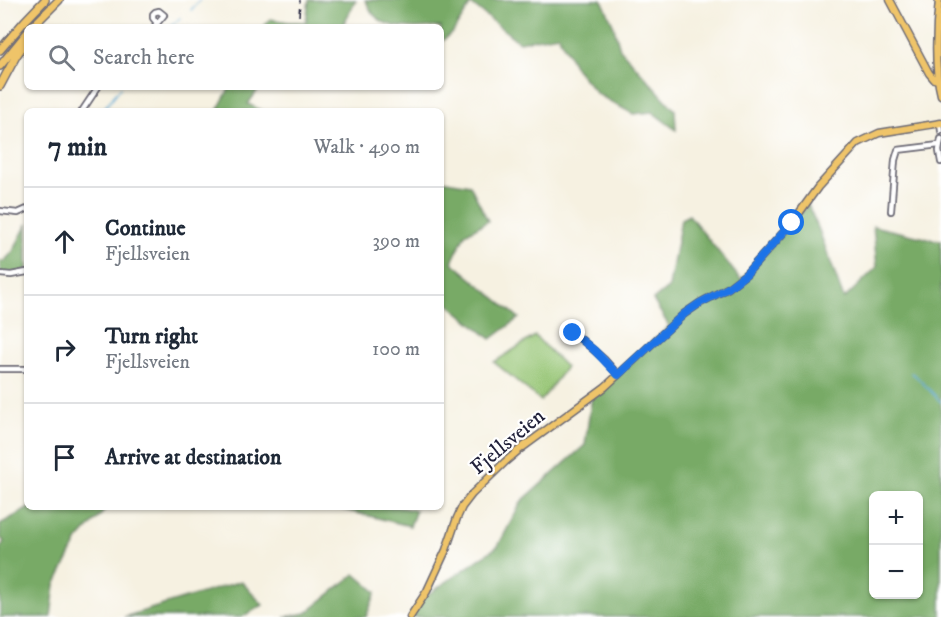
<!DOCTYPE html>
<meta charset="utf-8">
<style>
:root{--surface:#fff;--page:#f2f2f3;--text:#1f2937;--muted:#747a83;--line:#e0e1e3}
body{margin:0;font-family:"IM FELL DW Pica",serif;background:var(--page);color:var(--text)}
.controls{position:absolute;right:18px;bottom:18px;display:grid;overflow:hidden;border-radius:9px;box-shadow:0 2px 4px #0004}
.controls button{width:54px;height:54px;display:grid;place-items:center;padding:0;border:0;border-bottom:2px solid var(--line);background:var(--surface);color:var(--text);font:30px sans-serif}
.stop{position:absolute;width:18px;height:18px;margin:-14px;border:4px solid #1a73e8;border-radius:50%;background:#fff}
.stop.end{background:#1a73e8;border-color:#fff;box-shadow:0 2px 6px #0008}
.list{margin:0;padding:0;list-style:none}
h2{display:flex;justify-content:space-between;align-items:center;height:78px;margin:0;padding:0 24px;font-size:26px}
h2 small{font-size:20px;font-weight:400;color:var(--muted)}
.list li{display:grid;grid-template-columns:39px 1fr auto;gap:18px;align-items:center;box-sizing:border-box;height:108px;padding:0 24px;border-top:2px solid var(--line)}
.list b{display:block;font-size:22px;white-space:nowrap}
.list p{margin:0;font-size:20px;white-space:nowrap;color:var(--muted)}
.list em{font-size:20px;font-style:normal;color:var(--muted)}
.icon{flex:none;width:33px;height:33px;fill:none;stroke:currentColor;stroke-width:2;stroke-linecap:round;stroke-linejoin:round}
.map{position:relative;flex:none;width:941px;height:617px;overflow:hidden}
.search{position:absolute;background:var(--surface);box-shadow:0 2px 4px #0004;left:24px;top:24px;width:420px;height:66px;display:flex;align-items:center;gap:15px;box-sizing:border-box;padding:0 21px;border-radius:9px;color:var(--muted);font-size:22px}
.panel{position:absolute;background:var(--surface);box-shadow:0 2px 4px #0004;left:24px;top:108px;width:420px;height:402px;border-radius:9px}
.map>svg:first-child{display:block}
.green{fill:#96c574;stroke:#5c7458;stroke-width:1.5}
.forest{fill:#78aa66;stroke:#4d6650;stroke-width:1.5;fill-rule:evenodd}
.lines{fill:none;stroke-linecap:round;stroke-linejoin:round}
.stream{stroke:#5aa8d4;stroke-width:1.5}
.minor-casing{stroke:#6c6a75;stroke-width:8}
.major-casing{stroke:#6c6a75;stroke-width:9}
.highway-casing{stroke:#6c6a75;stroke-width:10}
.minor{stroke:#fff;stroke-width:4.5}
.major{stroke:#efc469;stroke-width:6}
.highway{stroke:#efc469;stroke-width:7}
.rail{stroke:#22223b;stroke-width:1.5;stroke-dasharray:9 4.5;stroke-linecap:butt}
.route{stroke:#1a73e8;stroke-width:8}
.labels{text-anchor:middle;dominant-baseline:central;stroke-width:4.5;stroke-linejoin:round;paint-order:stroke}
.street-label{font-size:21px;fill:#22223b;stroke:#fff}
</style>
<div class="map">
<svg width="941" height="617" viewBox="0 0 941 617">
<rect width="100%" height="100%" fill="#fff"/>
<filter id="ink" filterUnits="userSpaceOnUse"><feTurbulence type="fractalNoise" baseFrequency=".0167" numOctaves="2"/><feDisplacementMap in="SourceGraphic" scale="12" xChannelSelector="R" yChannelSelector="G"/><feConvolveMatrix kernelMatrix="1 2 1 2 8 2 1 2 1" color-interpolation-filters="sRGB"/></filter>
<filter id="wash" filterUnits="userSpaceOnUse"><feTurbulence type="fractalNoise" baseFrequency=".008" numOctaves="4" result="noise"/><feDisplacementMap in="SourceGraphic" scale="24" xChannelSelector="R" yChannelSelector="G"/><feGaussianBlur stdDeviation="1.35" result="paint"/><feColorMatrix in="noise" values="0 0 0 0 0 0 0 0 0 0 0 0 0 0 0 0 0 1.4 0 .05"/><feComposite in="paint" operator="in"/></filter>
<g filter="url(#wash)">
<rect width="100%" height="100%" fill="#f6f1e1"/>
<polygon class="green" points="535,336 566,367 541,401 494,362"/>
<g class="forest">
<polygon points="309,0 356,0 342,27 263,27 270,19 289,22 306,22"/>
<path d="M 365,0 L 602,0 L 613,24 L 620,49 L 675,110 L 676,130 L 652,112 L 633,114 L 597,94 L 576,69 L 558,35 L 519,42 L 471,4 L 453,32 L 441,42 L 441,27 C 420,27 391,32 375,16 C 370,12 369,5 365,0 Z"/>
<polygon points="230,87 260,87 248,104 263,111 217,111"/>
<polygon points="441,180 470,185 488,221 465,234 452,262 519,318 491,339 441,298"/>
<path d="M 808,205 L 819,230 L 844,299 L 877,267 L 873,226 L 934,240 L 941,240 L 941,617 L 410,617 L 423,598 L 498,546 L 522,501 L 585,445 L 592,395 L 669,326 L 653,300 L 669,287 L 681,219 L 689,215 L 741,280 ZM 874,496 L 918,496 L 918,594 L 874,594 Z"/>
<polygon points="27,224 27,270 11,274 0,272 0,261 4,261 12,253"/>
<polygon points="31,507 108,507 78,540 55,585 51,617 0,617 0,549 4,541 0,538 0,524"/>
<polygon points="337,507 396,507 416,510 410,526 341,509"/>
<polygon points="355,574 376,592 366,617 284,617 306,613"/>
<polygon points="241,581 263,605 242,617 124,617"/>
</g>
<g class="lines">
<g class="stream">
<polyline points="191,10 200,0"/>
<polyline points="170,27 180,18"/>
<polyline points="102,111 121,87"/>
<polyline points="911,373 916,376 941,402"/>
</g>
</g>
</g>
<g filter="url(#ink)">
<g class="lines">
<g class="minor-casing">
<g id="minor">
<polyline points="154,27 164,15 159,11 155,12 153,14 153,18 157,23"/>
<polyline points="82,111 98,87"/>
<polyline points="940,123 941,131"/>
<polyline points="941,139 939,151 941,162"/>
<polyline points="0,211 18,213 27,209"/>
<polyline points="891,211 895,160 898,150 939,145"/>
<polyline points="0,274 11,275 27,272"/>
<polyline points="567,327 604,359 618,375"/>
<polyline points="0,369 27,369"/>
</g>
</g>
<g class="major-casing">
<g id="major">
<polyline points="890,0 929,73 934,79 938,80"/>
<path d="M 939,0 C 936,27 934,69 941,95"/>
<polyline points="410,617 427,591 446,550 457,518 462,507 472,494 505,462 519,450 605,387 684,314 700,303 728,288 746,274 792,223 818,187 858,143 879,133 941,123"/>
</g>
</g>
<g class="highway-casing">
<g id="highway">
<polyline points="32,27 59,0"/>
<polyline points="0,50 24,22 45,0"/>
<polyline points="0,66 27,33"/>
<polyline points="0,86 16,56 27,40"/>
</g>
</g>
<use href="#minor" class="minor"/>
<use href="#major" class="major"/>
<use href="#highway" class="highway"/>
<polyline class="rail" points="299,16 300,0"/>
</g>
</g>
<g class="lines" filter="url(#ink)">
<polyline class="route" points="573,333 594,350 618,375 684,314 700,303 728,288 746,274 792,223"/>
</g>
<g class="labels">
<g class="street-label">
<text transform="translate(508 442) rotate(-40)">Fjellsveien</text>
</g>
</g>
</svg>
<div class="controls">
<button>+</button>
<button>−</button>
</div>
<div class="stop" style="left:792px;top:223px"></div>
<div class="stop end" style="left:573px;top:333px"></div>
<div class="search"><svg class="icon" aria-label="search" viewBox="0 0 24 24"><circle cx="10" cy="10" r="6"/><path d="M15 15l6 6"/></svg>Search here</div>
<section class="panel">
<h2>7 min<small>Walk · 490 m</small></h2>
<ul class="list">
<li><svg class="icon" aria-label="ahead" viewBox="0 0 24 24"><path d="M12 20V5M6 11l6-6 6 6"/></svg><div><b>Continue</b><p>Fjellsveien</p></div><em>390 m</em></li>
<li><svg class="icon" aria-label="right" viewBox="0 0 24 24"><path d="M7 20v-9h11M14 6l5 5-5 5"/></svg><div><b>Turn right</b><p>Fjellsveien</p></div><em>100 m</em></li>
<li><svg class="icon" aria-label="arrive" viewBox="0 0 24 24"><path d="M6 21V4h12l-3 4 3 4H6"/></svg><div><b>Arrive at destination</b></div></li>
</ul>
</section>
</div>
